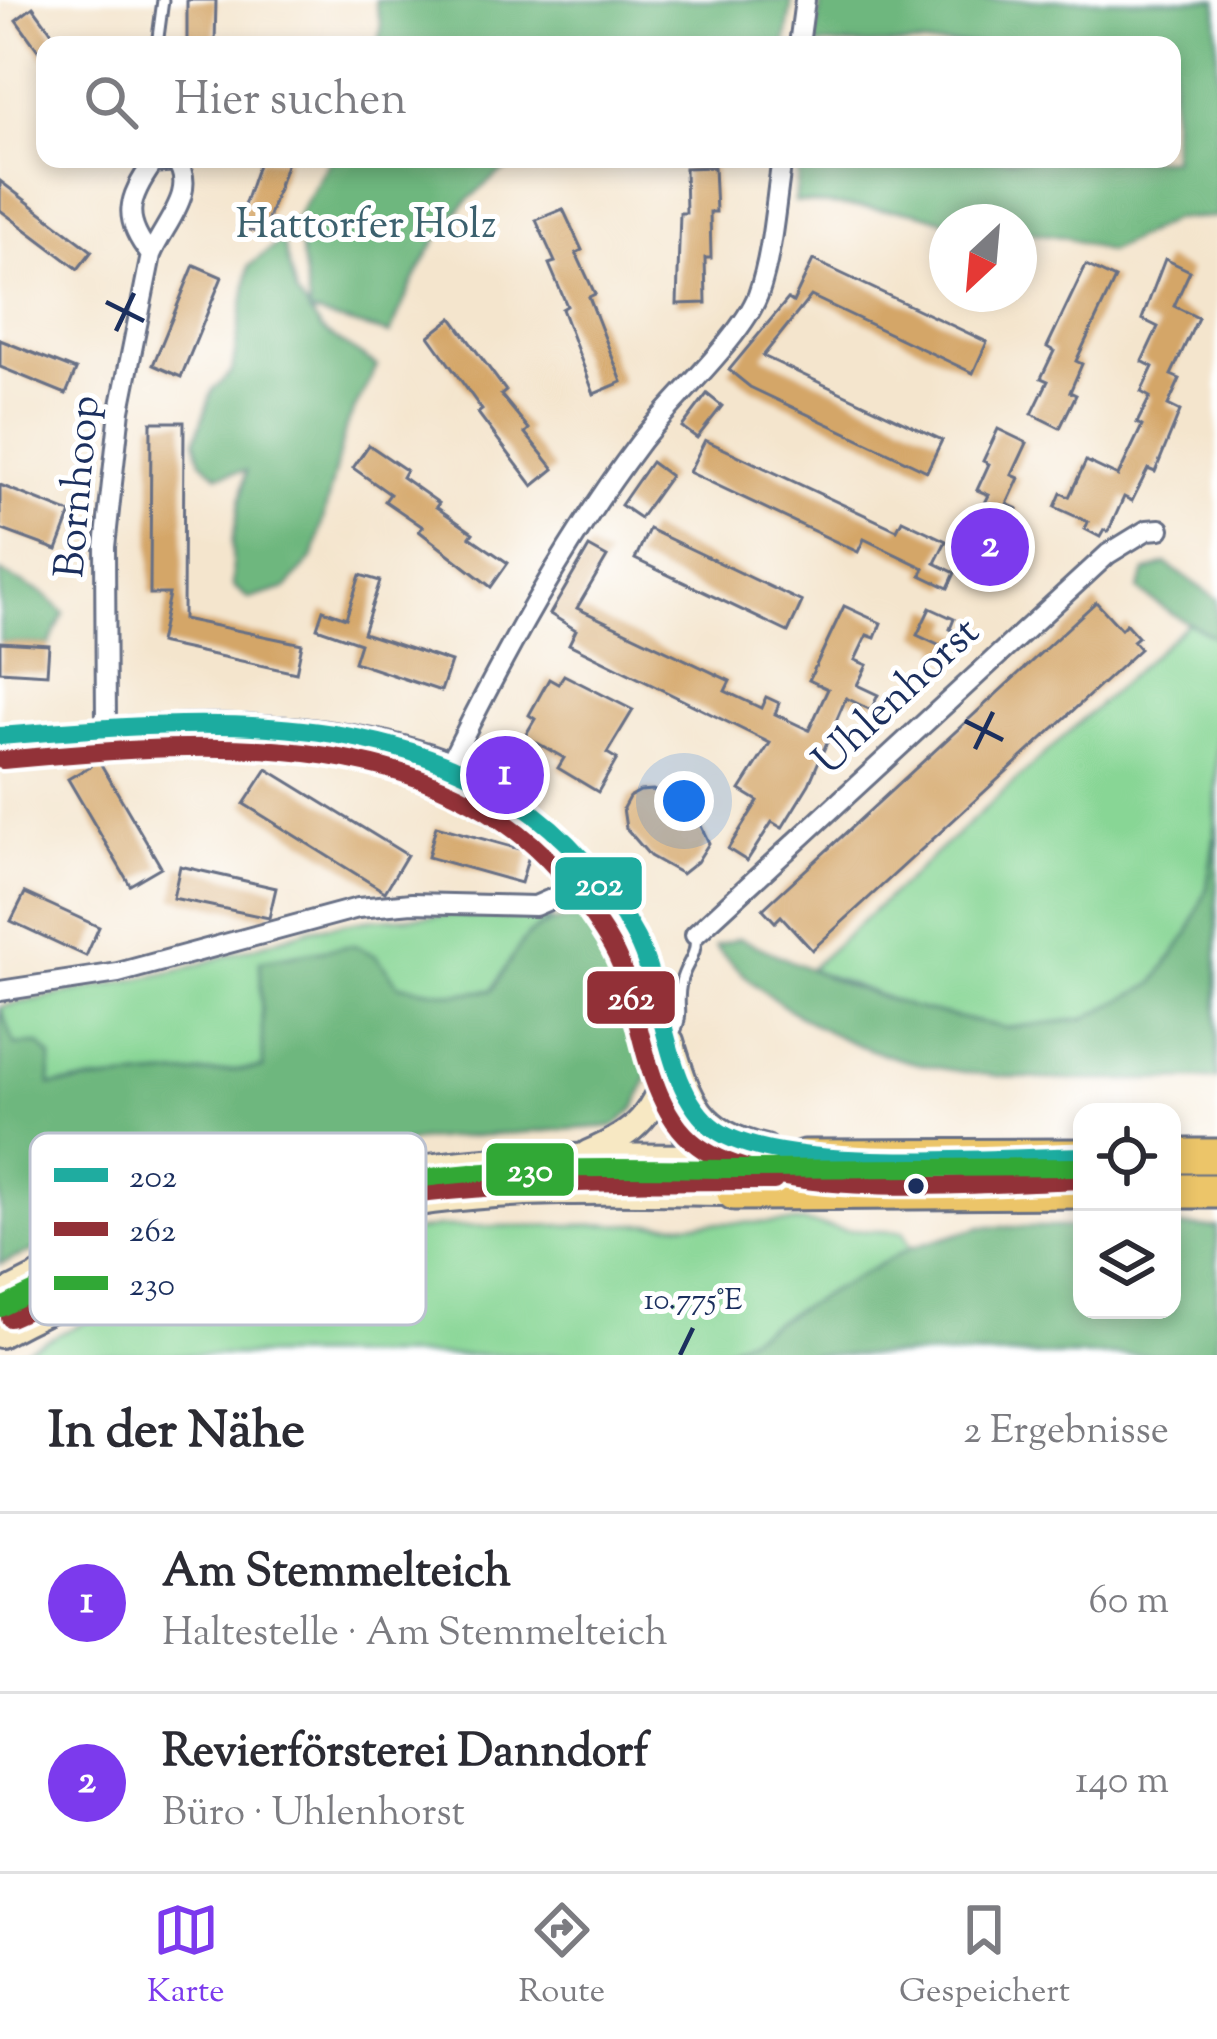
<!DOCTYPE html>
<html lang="de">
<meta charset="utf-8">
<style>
:root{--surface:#fff;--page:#f7f7f7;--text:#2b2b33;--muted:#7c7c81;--line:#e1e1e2;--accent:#7c3aed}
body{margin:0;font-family:"Sorts Mill Goudy",serif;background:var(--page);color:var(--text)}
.controls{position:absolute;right:36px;bottom:36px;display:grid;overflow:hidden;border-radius:24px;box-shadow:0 6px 18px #0003}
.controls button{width:108px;height:108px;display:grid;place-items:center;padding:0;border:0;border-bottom:3px solid var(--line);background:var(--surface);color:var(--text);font:60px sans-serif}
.compass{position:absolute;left:929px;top:204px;width:108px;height:108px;border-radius:50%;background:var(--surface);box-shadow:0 6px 18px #0003;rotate:206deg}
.you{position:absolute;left:684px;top:801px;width:42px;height:42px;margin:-30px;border:9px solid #fff;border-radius:50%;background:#1a73e8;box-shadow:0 0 0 18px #1a73e833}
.badge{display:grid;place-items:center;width:78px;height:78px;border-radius:50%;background:var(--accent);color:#fff;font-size:39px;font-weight:700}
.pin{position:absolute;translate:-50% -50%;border:6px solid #fff;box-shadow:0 3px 12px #0006}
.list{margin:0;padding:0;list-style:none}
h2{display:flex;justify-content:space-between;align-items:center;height:156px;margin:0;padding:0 48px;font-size:51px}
h2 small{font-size:39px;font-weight:400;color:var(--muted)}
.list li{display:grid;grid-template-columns:78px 1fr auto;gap:36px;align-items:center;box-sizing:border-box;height:180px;padding:0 48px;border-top:3px solid var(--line)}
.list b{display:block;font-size:45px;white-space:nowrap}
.list p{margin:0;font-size:39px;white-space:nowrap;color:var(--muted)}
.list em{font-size:39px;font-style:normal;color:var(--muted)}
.icon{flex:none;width:66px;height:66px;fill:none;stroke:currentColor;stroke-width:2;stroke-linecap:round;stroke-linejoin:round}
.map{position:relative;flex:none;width:1217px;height:1355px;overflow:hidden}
.search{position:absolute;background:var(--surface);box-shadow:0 6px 18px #0003;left:36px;right:36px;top:36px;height:132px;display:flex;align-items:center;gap:30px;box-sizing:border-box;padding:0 42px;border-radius:24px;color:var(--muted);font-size:45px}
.sheet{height:516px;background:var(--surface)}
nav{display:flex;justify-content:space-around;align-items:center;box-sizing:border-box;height:168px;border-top:3px solid var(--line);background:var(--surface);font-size:33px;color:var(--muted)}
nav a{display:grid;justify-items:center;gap:6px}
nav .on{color:var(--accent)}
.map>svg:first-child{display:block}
.green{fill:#88d695;stroke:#52827a;stroke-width:3}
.forest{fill:#6eb77e;stroke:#44736e;stroke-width:3}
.building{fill:#d4a667}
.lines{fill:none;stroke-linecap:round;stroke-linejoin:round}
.lane-casing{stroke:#676f85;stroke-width:15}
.street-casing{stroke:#676f85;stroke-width:24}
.secondary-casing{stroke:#676f85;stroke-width:30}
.highway-casing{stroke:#676f85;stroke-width:39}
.lane{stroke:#fff;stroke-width:9}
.street{stroke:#fff;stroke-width:18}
.secondary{stroke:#f7e8c3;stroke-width:24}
.highway{stroke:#ecc569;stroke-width:33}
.bus-1-casing{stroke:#fff;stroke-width:27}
.bus-2-casing{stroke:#fff;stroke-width:27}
.bus-3-casing{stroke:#fff;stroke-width:27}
.bus-1{stroke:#1faca0;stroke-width:18}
.bus-2{stroke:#923037;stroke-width:18}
.bus-3{stroke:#31a836;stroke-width:18}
.ticks{fill:none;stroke:#1b2f5e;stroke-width:4.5}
.bus-dot{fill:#1b2f5e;stroke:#fff;stroke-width:4.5}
.labels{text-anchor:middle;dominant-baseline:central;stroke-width:10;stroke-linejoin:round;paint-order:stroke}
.park-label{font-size:42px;fill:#3c616e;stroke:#fff}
.street-label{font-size:42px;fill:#1b2f5e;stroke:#fff}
.key{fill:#fff;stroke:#bbc1cf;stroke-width:3}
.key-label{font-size:33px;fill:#1b2f5e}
.ticks-label{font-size:30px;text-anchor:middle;fill:#1b2f5e;stroke:#fff;stroke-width:10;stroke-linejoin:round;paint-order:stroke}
.line-badge{stroke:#fff;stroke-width:4.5}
.badge-label{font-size:33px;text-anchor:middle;font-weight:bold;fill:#fff}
</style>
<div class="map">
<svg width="1217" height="1355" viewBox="0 0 1217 1355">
<rect width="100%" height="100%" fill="#fff"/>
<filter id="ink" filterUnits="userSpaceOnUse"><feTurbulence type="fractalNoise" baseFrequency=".00833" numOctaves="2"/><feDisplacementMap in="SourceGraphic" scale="24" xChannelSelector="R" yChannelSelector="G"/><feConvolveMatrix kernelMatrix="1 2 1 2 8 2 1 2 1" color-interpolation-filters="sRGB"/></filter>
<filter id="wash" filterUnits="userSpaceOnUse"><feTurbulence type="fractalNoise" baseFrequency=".004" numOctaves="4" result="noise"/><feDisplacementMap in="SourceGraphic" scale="48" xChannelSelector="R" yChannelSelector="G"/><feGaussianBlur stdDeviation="2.7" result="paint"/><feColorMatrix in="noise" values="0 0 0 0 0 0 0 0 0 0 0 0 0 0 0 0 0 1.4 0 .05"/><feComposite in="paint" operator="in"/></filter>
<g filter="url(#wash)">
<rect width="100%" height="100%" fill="#f4e5cd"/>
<g class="green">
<polygon points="1188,623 1217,638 1216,825 1207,888 1189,932 1153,984 1084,1019 1005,1028 911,1007 810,969"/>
<polygon points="452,915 551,919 529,934 492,990 454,994 398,985 376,956 263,1068 48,1085 7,1034 0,1007 182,970 311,929 373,919"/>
<polygon points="678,1174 688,1186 438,1188 272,1219 145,1258 40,1301 0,1322 0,1308 34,1289 141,1246 267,1207 435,1176"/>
<polygon points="801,1222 845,1230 903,1232 910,1248 715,1355 14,1355 157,1289 277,1253 438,1227"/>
</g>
<g class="forest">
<polygon points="375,0 792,0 785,45 378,45 381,25"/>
<polygon points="821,0 1217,0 1217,217 1174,219 1108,252 1065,237 1019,231 1019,222 948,222 916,212 795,202 800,159 1172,159 1172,45 815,45"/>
<path d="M 331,159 L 524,159 C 449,199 422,259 390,334 L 309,312 L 322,330 L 377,366 L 346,426 L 314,556 L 287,588 L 249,599 L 233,586 L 232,543 L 246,471 L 218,475 L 201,461 L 195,440 L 213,389 L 232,372 L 249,266 L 282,240 L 296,294 L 310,311 L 296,218 Z"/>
<polygon points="1166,564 1217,599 1217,638 1172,614 1138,590 1145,572"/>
<polygon points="0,572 44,594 64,613 49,645 0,642"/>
<path d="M 1217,744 L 1217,1079 C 1030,1081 853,1096 715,946 L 739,938 L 846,985 L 911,1007 L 1005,1028 L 1084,1019 L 1153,984 L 1189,932 L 1207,888 L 1216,825 Z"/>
<path d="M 588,918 L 613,931 L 639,980 L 649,1073 L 636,1107 L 615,1126 L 421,1140 L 252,1170 L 127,1213 L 0,1264 L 0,1007 L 15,1045 L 39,1044 L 51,1057 L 50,1085 L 263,1068 L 260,961 L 354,945 L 376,956 L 399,985 L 454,994 L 492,990 C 524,941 524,919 588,918 Z"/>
<polygon points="981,1227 1082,1227 1082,1310 1172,1310 1172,1227 1217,1227 1217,1355 715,1355 910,1248"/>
</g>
<g id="blocks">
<g class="building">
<polygon points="187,0 216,0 215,45 187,45"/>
<polygon points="33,7 61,45 45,45 45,60 16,20"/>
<polygon points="260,159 288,159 263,234 237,226"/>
<polygon points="714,167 716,212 710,212 711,258 705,258 706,303 677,304 680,213 686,213 685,168"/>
<polygon points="0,181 92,251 78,269 0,210"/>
<polygon points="563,209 582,250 576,253 595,294 589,297 622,382 594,394 562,309 567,306 549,264 555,262 536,220"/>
<polygon points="1165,259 1190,271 1174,306 1198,318 1171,375 1180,379 1168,405 1180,411 1155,472 1148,469 1132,501 1124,497 1108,532 1104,530 1100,537 1085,529 1088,522 1055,507 1061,493 1069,497 1086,461 1118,476 1142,426 1137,423 1150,397 1141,392 1153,367 1142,361 1158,327 1142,319"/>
<polygon points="813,260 987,342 973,373 811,296 763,356 942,440 927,471 750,387 729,370 788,299 793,302"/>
<polygon points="194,265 222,277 181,377 153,365"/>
<polygon points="1086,265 1115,279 1076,361 1082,364 1070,392 1076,395 1060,428 1032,414 1048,381 1041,378 1054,351 1047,347"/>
<polygon points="452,318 506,391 501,395 529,429 525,433 554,469 533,486 478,413 482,410 429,336"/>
<polygon points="0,340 76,370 66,394 0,367"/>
<polygon points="707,394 722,406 697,438 682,427"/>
<polygon points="151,422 184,422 183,619 302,644 296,673 159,643 169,594 150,594"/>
<polygon points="998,429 1027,443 1012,475 1019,478 1007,504 1018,509 1000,556 1010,560 1003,574 970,557 985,527 975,523 989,495 977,490 989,464 983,461"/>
<polygon points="705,440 897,530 902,520 946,541 935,563 955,573 948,588 921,575 924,568 864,539 858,552 689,472"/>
<polygon points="369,445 406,470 402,477 439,503 436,507 473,533 470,537 508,563 491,587 419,531 423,527 385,501 390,494 353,468"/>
<polygon points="651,462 670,476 640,518 621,505"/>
<polygon points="0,485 71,513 57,550 0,529"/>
<polygon points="649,529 802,602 788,632 635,559"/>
<polygon points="589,547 607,557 577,608 730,681 725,691 761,708 766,697 779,703 775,714 809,730 828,689 809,680 844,606 881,623 875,638 867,635 855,660 867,665 857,685 878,695 871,710 846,698 809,784 782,828 772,822 747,861 728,849 758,801 740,790 770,743 569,644 576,630 550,614"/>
<polygon points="360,575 380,581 363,633 451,662 441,691 354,662 360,643 317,628 323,610 346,618"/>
<polygon points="1096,602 1121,629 1126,624 1138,637 1133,641 1140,649 812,950 781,916 775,922 763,909"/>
<polygon points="930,608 954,619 950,629 964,636 953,660 937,652 940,646 917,635"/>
<polygon points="0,642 49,645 47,674 0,671"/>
<polygon points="564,675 633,710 607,753 617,759 598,792 558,768 564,758 525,736 535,719 529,715 549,679 558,684"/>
<polygon points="99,761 161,867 130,885 68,779"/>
<polygon points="267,769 407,855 385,892 244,804"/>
<polygon points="653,790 686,809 701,826 709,843 697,862 682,874 650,856 626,828 623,808 629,797 640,791"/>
<polygon points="436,826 530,852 521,883 428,857"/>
<polygon points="180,866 276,888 269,918 173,898"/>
<polygon points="25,893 99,927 86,956 11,921"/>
</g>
</g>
</g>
<g filter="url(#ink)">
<use href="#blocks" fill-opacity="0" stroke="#676f85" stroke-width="3"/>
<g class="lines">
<g class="lane-casing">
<g id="lane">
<polyline points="157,45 163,0"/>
<path d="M 671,1041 C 687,1008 675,1012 681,982 C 685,963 698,957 695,935"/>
</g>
</g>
<g class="street-casing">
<g id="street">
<polyline points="799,45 805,0"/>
<path d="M 106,728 L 105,547 L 120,410 L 151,255 C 122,219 127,200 153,163 L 176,161 C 199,191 163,225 151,255"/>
<path d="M 0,736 C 148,722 310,709 451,761 C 506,651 564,544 638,445 C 669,403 741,339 758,295 C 773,252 775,203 782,159"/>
<polyline points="695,935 1108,554 1147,530 1160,529"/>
<polyline points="0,991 118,973 358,908 412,903 535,906 558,896 589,867"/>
<path d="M 671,1064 C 679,1140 674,1143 734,1193"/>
</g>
</g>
<g class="secondary-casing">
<g id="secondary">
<path d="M 671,1041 C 690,1103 699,1132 766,1148"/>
<path d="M 588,1153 C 640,1131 652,1115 670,1062"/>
<path d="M 0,1296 C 132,1225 280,1187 428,1167 C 552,1150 679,1159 804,1157"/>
<path d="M 0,1335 C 135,1262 282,1223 433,1201 C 532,1188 635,1192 734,1193"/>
</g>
</g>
<g class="highway-casing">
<g id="highway">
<polyline points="1172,1156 1217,1156"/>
<polyline points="804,1157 1082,1156"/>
<polyline points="1172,1191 1217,1191"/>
<polyline points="734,1193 1082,1191"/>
</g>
</g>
<use href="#lane" class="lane"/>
<use href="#street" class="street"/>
<use href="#secondary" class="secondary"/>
<use href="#highway" class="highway"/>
<g class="bus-1-casing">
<path id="bus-1" d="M 0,736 C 235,716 508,695 636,938 C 665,993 663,1091 715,1129 C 777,1175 1001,1158 1082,1156"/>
</g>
<g class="bus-2-casing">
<g id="bus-2">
<path d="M 2,760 C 203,742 460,716 587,908 C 601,928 615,948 623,971 C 643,1027 648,1116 704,1150 C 788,1202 983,1183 1082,1180"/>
<path d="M 10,1318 C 93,1281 176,1241 265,1220 C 433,1181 603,1181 774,1181"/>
</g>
</g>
<g class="bus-3-casing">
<path id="bus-3" d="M 0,1308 C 146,1234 307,1187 471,1173 C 565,1165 659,1169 753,1169 C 863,1169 972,1167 1082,1167"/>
</g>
<use href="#bus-1" class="bus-1"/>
<use href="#bus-2" class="bus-2"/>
<use href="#bus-3" class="bus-3"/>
</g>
</g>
<path class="ticks" d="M 106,302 L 144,321M 116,331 L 134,293M 965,721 L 1003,740M 975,749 L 993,712M 680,1355 L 693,1328"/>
<circle class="bus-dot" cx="916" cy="1186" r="10"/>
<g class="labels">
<g class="park-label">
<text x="366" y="227">Hattorfer Holz</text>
</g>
<g class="street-label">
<text transform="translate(80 487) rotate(-85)">Bornhoop</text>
<text transform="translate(898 698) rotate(-43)">Uhlenhorst</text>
</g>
</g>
<rect x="30" y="1133" width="396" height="192" rx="18" class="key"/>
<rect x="54" y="1168" width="54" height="14" fill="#1faca0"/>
<rect x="54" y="1222" width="54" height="14" fill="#923037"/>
<rect x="54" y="1276" width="54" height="14" fill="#31a836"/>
<g class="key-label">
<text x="129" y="1187">202</text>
<text x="129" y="1241">262</text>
<text x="129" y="1295">230</text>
</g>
<g class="ticks-label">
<text x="693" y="1309">10.775°E</text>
</g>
<g class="line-badge">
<rect x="553" y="855" width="91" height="57" rx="12" fill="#1faca0"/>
<rect x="585" y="969" width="92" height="57" rx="12" fill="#923037"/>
<rect x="484" y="1141" width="92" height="57" rx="12" fill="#31a836"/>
</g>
<g class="badge-label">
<text x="599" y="895">202</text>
<text x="631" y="1009">262</text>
<text x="530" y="1181">230</text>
</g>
</svg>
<div class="controls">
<button><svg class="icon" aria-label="locate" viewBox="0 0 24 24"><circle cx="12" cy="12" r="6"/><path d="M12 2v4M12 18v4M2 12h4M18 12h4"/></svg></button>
<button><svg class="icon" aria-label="layers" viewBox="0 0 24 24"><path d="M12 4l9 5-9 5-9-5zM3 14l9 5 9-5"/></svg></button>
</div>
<svg class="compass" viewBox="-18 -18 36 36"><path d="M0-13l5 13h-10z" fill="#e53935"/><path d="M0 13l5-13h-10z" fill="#7c7c81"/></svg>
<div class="you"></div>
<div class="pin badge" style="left:505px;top:775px">1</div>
<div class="pin badge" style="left:990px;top:547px">2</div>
<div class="search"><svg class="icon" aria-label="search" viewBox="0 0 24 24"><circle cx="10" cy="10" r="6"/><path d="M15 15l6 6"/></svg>Hier suchen</div>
</div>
<section class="sheet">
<h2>In der Nähe<small>2 Ergebnisse</small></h2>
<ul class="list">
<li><span class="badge">1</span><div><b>Am Stemmelteich</b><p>Haltestelle · Am Stemmelteich</p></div><em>60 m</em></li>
<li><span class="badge">2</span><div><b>Revierförsterei Danndorf</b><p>Büro · Uhlenhorst</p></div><em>140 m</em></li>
</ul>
</section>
<nav>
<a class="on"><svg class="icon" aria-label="map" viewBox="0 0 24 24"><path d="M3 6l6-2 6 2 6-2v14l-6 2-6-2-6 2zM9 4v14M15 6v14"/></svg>Karte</a>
<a><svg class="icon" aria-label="directions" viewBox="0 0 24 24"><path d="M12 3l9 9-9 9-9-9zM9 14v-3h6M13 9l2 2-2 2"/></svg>Route</a>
<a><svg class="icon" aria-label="saved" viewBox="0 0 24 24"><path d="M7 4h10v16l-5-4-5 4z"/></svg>Gespeichert</a>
</nav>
